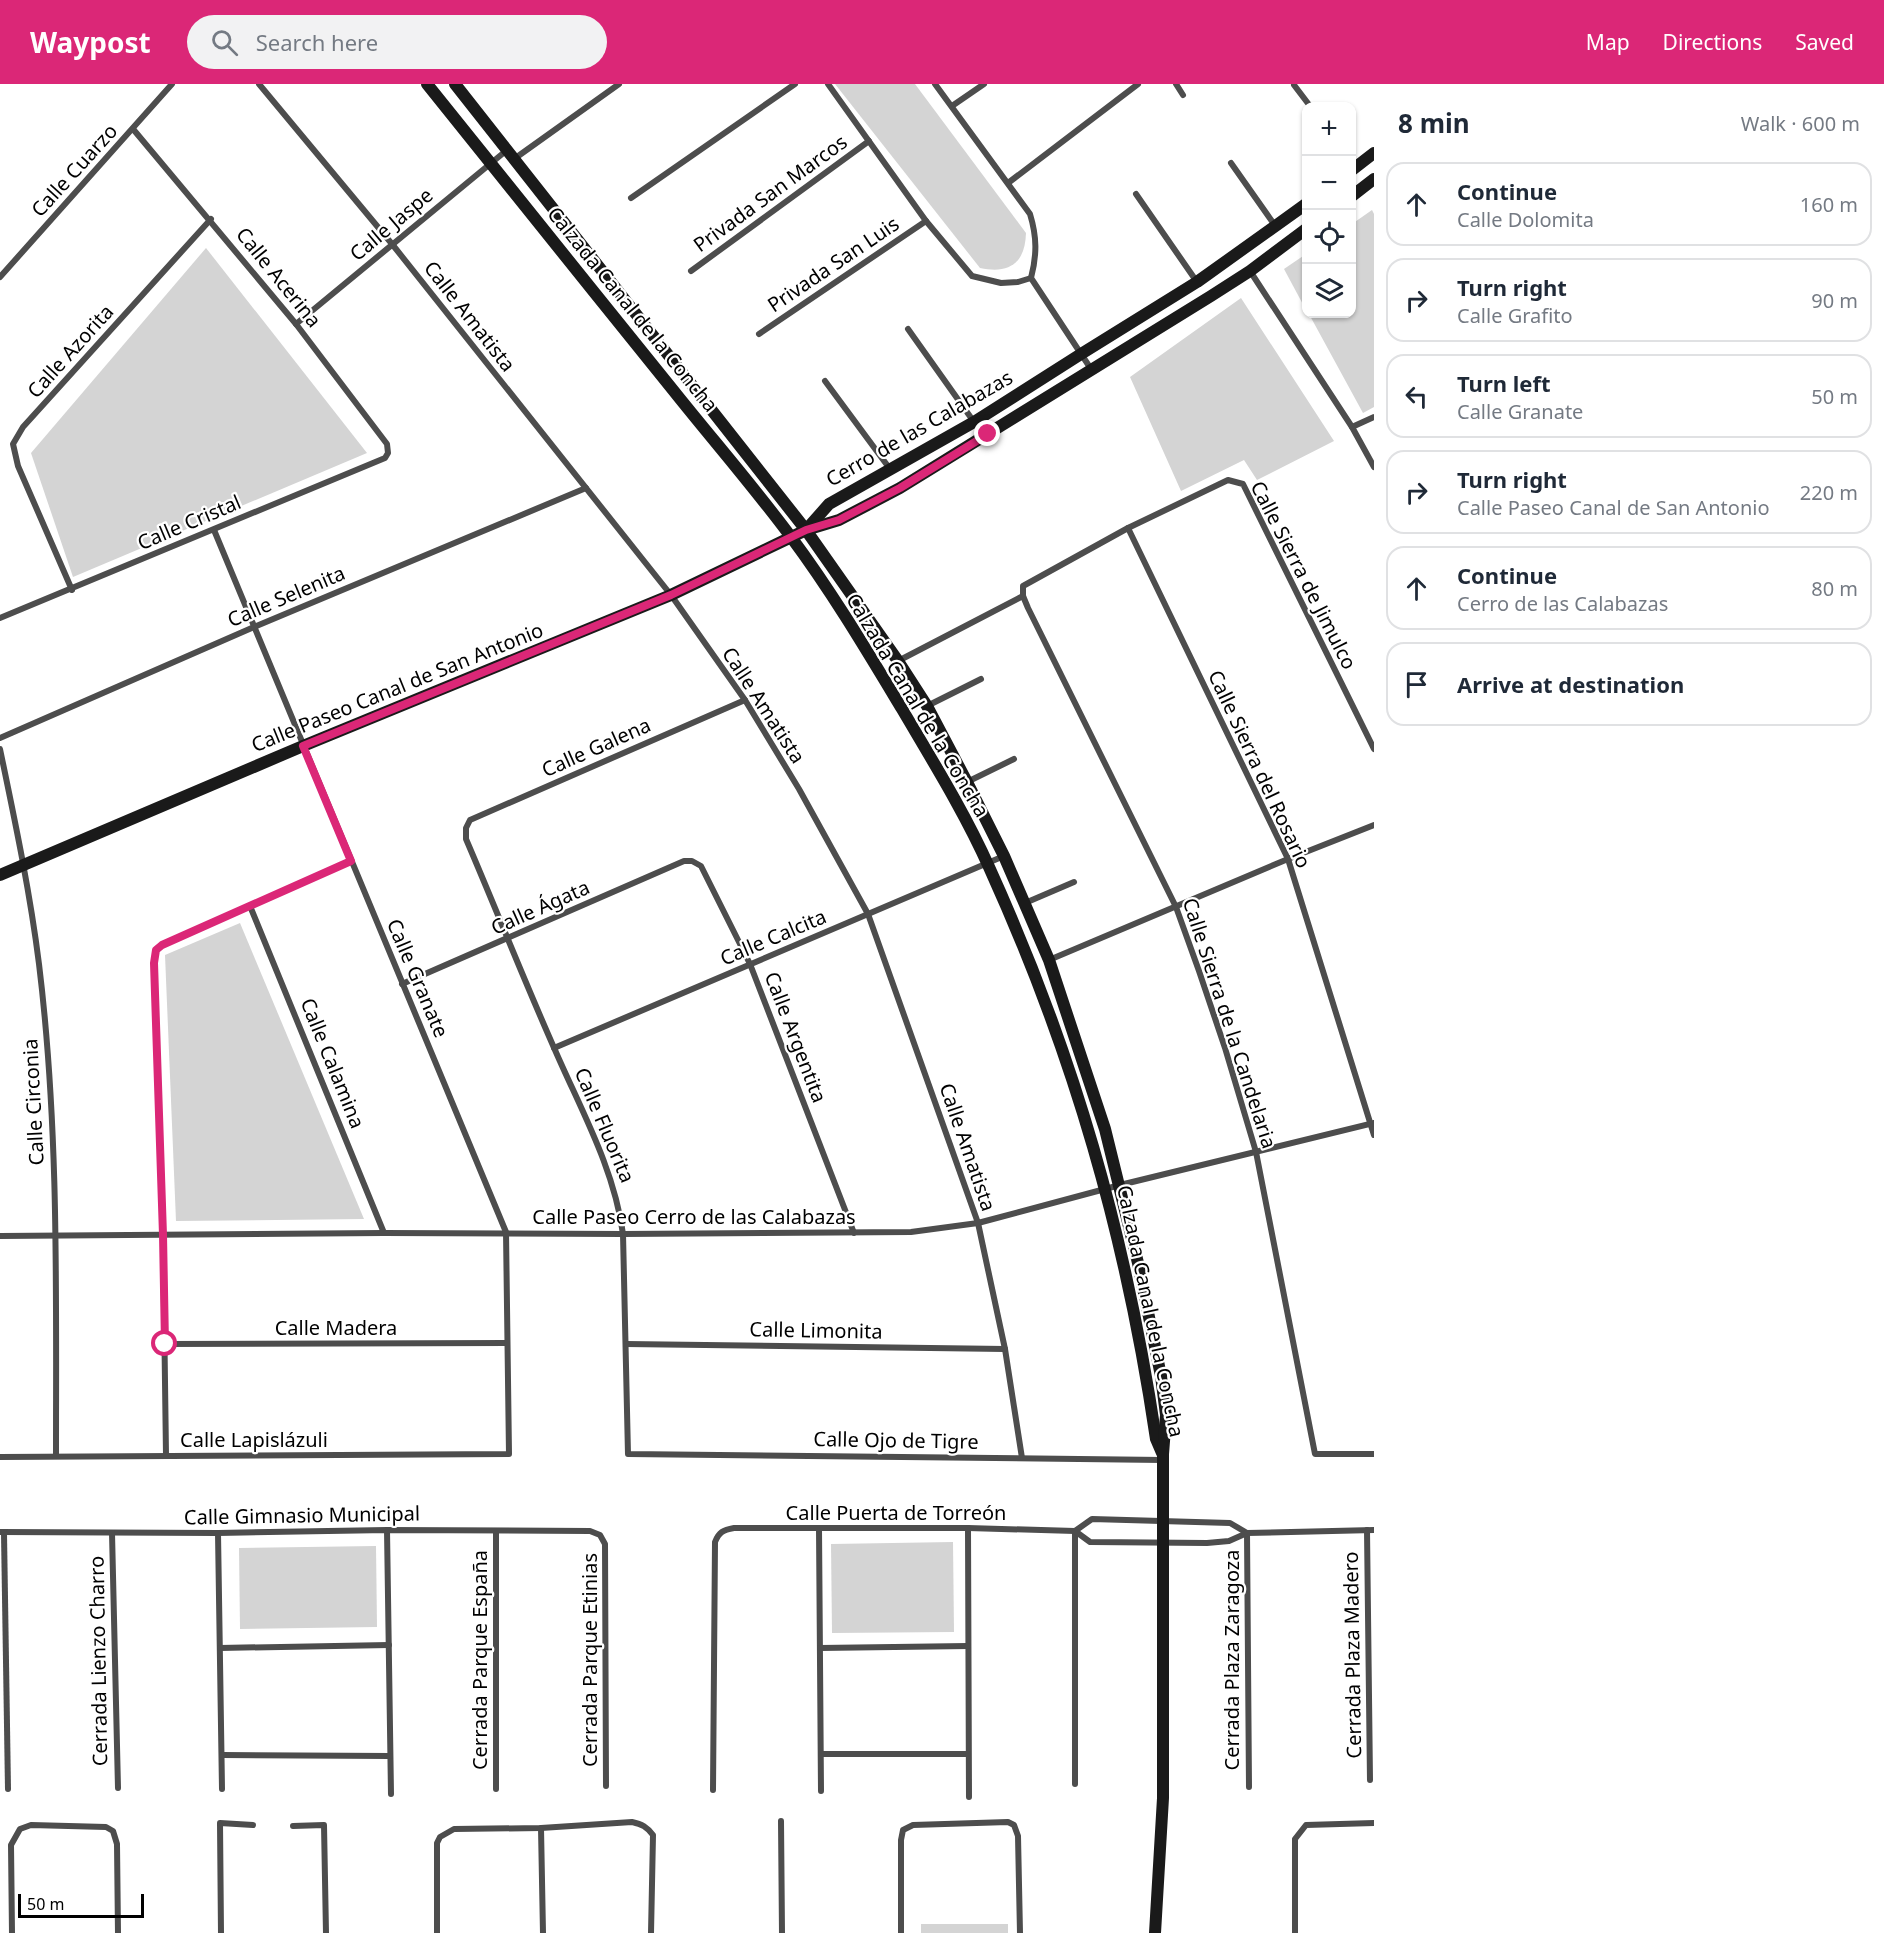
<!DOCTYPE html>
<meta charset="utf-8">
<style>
:root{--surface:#fff;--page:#f2f2f3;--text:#1f2937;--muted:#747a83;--line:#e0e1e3;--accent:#db2777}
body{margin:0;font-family:"Noto Sans",sans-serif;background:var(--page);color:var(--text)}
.controls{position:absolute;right:18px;top:18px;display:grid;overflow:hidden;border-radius:12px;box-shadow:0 2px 4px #0004}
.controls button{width:54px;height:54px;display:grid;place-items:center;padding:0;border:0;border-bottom:2px solid var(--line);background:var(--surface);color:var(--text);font:30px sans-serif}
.scale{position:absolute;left:18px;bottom:15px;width:126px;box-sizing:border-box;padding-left:6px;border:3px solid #000;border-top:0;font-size:16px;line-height:21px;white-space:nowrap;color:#000;-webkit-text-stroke:4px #fff;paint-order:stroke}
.stop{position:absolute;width:18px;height:18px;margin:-14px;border:4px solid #db2777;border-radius:50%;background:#fff}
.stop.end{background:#db2777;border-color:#fff;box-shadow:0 2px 6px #0008}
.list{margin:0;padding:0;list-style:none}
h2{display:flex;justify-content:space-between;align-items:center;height:78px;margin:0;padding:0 24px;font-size:26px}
h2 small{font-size:20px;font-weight:400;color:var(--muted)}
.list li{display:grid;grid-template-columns:39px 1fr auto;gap:18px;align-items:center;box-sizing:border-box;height:84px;margin:0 12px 12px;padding:0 12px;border:2px solid var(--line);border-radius:18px}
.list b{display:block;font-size:22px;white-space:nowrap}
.list p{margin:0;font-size:20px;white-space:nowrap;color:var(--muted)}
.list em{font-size:20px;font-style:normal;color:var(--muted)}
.icon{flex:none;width:33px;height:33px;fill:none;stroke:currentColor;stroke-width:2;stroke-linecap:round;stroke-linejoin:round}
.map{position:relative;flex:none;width:1374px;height:1849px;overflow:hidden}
header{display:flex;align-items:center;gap:36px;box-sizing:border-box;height:84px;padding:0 30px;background:var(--accent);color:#fff}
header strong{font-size:28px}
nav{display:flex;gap:33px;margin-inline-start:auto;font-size:21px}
.search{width:420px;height:54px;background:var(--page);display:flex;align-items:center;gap:15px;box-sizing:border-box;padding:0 21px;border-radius:33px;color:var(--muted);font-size:22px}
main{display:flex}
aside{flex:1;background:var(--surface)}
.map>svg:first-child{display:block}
.park{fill:#d4d4d4}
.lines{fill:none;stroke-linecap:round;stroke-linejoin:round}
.street{stroke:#4d4d4d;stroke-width:6}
.secondary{stroke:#1a1a1a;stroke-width:12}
.route{stroke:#db2777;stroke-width:8}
.labels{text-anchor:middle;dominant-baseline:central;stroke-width:4.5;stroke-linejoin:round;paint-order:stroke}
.street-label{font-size:20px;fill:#000;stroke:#fff}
</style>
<header>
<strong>Waypost</strong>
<div class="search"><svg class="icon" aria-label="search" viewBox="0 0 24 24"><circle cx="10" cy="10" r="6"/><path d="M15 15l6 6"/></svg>Search here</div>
<nav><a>Map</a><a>Directions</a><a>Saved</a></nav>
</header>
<main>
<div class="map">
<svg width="1374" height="1849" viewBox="0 0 1374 1849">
<rect width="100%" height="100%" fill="#fff"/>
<g class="park">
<path d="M 835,0 L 915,0 L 1026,149 C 1025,180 1009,190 980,184 Z"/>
<polygon points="1372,126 1374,130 1374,323 1363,329 1309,230 1352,230 1352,140"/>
<polygon points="206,164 367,369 73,493 31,369"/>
<polygon points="1306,170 1306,226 1284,185"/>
<polygon points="1241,214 1334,357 1257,396 1244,376 1181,407 1130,293"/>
<polygon points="240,839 364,1135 176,1137 165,871"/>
<polygon points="953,1458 954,1548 832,1549 831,1460"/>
<polygon points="376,1462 377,1543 240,1545 239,1464"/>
<rect x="921" y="1840" width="87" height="9"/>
</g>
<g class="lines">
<g class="street">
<polyline points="259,0 392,160 671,511 745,616 799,705 868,830 978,1139 1005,1265 1022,1374"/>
<polyline points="828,0 926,137 972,192 1001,199 1018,198 1031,194"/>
<path d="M 935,0 L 1030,130 C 1037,153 1037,171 1031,194 L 1091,285"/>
<polyline points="1176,0 1183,11"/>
<polyline points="1294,1 1310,22"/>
<polyline points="952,22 984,0"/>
<polyline points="514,75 619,0"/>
<polyline points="1231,79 1276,143"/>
<polyline points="1008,99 1138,0"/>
<polyline points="1136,110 1197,198"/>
<polyline points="631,114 795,0"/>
<polyline points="691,187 869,57"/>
<polyline points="1250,187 1352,343 1374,383"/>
<polyline points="0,193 172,0"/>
<polyline points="296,240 507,66"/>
<polyline points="908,245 974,338"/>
<polyline points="759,250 926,137"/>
<polyline points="825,297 890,385"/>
<polyline points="1352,343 1374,333"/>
<polyline points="1128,444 1288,775 1374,1051"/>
<polyline points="72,506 18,382 13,360 23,343 211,135"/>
<polyline points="0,534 385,374 388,369 387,360 296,240 133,45"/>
<polyline points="898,577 1023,512"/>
<path d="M 745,616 L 470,736 L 466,744 L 466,755 C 496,825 524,896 555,966 C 581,1026 614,1084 623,1150 L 628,1370 L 1163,1376"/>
<polyline points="927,622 981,595"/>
<polyline points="0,654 254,543 586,404"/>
<path d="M 0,665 C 15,737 30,808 39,880 C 59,1043 56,1208 56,1371"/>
<polyline points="1374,665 1243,400 1228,396 1128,444 1023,502 1023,512 1028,524 1176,823 1199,887 1225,964 1256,1068 1315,1370 1374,1370"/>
<polyline points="967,698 1014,675"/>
<polyline points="1025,819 1074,798"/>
<polyline points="250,822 384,1149"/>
<polyline points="1049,876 1288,775 1374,741"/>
<polyline points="402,900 684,777 692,777 701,782 750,880 854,1149"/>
<polyline points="554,964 1004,772"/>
<polyline points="0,1152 384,1149 623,1150 911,1148 978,1139 1120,1101 1374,1039"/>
<polyline points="165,1260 507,1259"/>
<polyline points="626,1260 1005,1265"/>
<polyline points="166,1371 163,1151 154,879 156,866 162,861 351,777"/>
<polyline points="0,1373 509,1370 506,1148 214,446"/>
<polyline points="819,1444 821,1707"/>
<polyline points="968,1444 969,1713"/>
<polyline points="387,1446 391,1710"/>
<polyline points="1367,1446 1370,1696"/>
<polyline points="496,1447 496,1705"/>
<polyline points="1075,1447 1075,1700"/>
<polyline points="1075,1447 1092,1435 1230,1439 1247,1449"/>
<polyline points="0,1448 218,1449 387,1446 590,1447 600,1451 605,1460 606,1702"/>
<polyline points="4,1449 8,1705"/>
<polyline points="112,1449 118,1704"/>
<polyline points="218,1449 222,1705"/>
<polyline points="1247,1449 1249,1703"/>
<polyline points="220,1564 389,1561"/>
<polyline points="820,1564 968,1562"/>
<polyline points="821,1670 968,1670"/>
<polyline points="222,1671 390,1672"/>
<path d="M 713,1706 L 715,1458 C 719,1448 723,1446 734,1444 L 968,1444 L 1075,1447 L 1090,1458 L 1207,1459 L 1229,1457 L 1247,1449 L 1374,1446"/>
<polyline points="781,1737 782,1849"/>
<polyline points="293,1742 324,1741 326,1849"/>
<polyline points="541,1744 543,1849"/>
<polyline points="12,1849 11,1761 20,1745 31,1741 106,1743 113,1747 117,1760 118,1849"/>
<polyline points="221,1849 220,1739 253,1741"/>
<path d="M 437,1849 L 437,1759 L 440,1753 L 454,1745 L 541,1744 L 632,1738 C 642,1740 647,1743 653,1751 L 651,1849"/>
<polyline points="901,1849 901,1756 903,1746 913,1741 1008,1738 1014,1741 1018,1752 1020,1849"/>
<polyline points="1295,1849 1295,1755 1306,1741 1374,1739"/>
</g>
<g class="secondary">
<path d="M 427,0 C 508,102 591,204 673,306 C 712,355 754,403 791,453 C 832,508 867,567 902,625 C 932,676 965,729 989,783 C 1074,970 1126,1152 1156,1355 L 1162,1369"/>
<polyline points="455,0 806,446 898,577 927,622 967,698 1004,772 1049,876 1105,1045 1138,1179 1161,1292 1166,1331 1163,1370 1163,1714 1155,1849"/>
<polyline points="1352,86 1374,69"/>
<polyline points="1352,112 1374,95"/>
<polyline points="806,446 829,420 974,338 1081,270 1197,198 1306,120"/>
<polyline points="0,791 303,662 671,511 806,446 839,436 900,404 1211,212 1250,187 1306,145"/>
</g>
</g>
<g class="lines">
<polyline class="route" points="165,1260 163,1151 154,879 156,866 162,861 351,777 303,662 671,511 806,446 839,436 900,404 988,350"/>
</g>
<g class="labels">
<g class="street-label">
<text transform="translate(74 86) rotate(-48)">Calle Cuarzo</text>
<text transform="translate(770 109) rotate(-36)">Privada San Marcos</text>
<text transform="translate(391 140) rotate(-40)">Calle Jaspe</text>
<text transform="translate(833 180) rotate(-34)">Privada San Luis</text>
<text transform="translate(279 193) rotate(51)">Calle Acerina</text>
<text transform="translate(633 225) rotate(51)">Calzada Canal de la Concha</text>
<text transform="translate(470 232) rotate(52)">Calle Amatista</text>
<text transform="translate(70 267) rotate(-48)">Calle Azorita</text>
<text transform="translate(919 344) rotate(-30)">Cerro de las Calabazas</text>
<text transform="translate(189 438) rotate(-23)">Calle Cristal</text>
<text transform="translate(1304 491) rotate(63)">Calle Sierra de Jimulco</text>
<text transform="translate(286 512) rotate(-23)">Calle Selenita</text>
<text transform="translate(397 603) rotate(-22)">Calle Paseo Canal de San Antonio</text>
<text transform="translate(764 621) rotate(57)">Calle Amatista</text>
<text transform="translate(918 621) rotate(59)">Calzada Canal de la Concha</text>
<text transform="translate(596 663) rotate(-24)">Calle Galena</text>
<text transform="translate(1260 685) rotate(65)">Calle Sierra del Rosario</text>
<text transform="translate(540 823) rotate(-24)">Calle Ágata</text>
<text transform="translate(773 853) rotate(-23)">Calle Calcita</text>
<text transform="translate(418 894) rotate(67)">Calle Granate</text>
<text transform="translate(1230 939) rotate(72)">Calle Sierra de la Candelaria</text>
<text transform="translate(796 953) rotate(69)">Calle Argentita</text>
<text transform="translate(333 979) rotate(68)">Calle Calamina</text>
<text transform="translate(33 1018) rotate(-93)">Calle Circonia</text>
<text transform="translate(605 1041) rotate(67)">Calle Fluorita</text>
<text transform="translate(968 1063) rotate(71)">Calle Amatista</text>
<text x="694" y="1132">Calle Paseo Cerro de las Calabazas</text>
<text transform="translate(1151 1227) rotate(78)">Calzada Canal de la Concha</text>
<text x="336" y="1243">Calle Madera</text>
<text transform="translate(816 1246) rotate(1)">Calle Limonita</text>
<text x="254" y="1355">Calle Lapislázuli</text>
<text transform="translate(896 1356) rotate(1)">Calle Ojo de Tigre</text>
<text x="896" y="1428">Calle Puerta de Torreón</text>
<text transform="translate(302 1431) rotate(-1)">Calle Gimnasio Municipal</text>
<text transform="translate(1352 1571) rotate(-91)">Cerrada Plaza Madero</text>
<text transform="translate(479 1576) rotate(-90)">Cerrada Parque España</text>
<text transform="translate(589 1576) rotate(-90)">Cerrada Parque Etinias</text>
<text transform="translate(1231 1576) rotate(-90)">Cerrada Plaza Zaragoza</text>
<text transform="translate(98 1577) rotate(-91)">Cerrada Lienzo Charro</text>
</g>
</g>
</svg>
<div class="controls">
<button>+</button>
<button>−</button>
<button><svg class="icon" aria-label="locate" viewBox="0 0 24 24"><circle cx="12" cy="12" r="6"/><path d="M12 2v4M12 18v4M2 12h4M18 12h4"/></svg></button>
<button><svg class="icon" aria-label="layers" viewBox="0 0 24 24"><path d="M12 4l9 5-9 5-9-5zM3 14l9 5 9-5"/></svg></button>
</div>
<div class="scale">50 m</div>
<div class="stop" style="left:165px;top:1260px"></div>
<div class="stop end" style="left:988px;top:350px"></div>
</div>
<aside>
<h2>8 min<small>Walk · 600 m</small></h2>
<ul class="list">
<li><svg class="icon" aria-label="ahead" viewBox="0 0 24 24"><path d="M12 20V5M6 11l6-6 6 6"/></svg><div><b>Continue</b><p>Calle Dolomita</p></div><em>160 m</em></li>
<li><svg class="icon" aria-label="right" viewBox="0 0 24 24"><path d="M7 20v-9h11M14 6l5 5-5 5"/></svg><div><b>Turn right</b><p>Calle Grafito</p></div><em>90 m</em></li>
<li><svg class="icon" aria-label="left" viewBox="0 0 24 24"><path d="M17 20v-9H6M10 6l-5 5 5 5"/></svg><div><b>Turn left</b><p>Calle Granate</p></div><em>50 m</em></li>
<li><svg class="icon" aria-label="right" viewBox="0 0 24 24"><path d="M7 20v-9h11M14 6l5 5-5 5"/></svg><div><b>Turn right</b><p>Calle Paseo Canal de San Antonio</p></div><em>220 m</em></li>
<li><svg class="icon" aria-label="ahead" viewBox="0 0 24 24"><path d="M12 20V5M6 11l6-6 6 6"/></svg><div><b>Continue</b><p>Cerro de las Calabazas</p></div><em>80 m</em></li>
<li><svg class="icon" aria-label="arrive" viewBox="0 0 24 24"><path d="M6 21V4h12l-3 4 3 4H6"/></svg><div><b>Arrive at destination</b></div></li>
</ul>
</aside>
</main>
